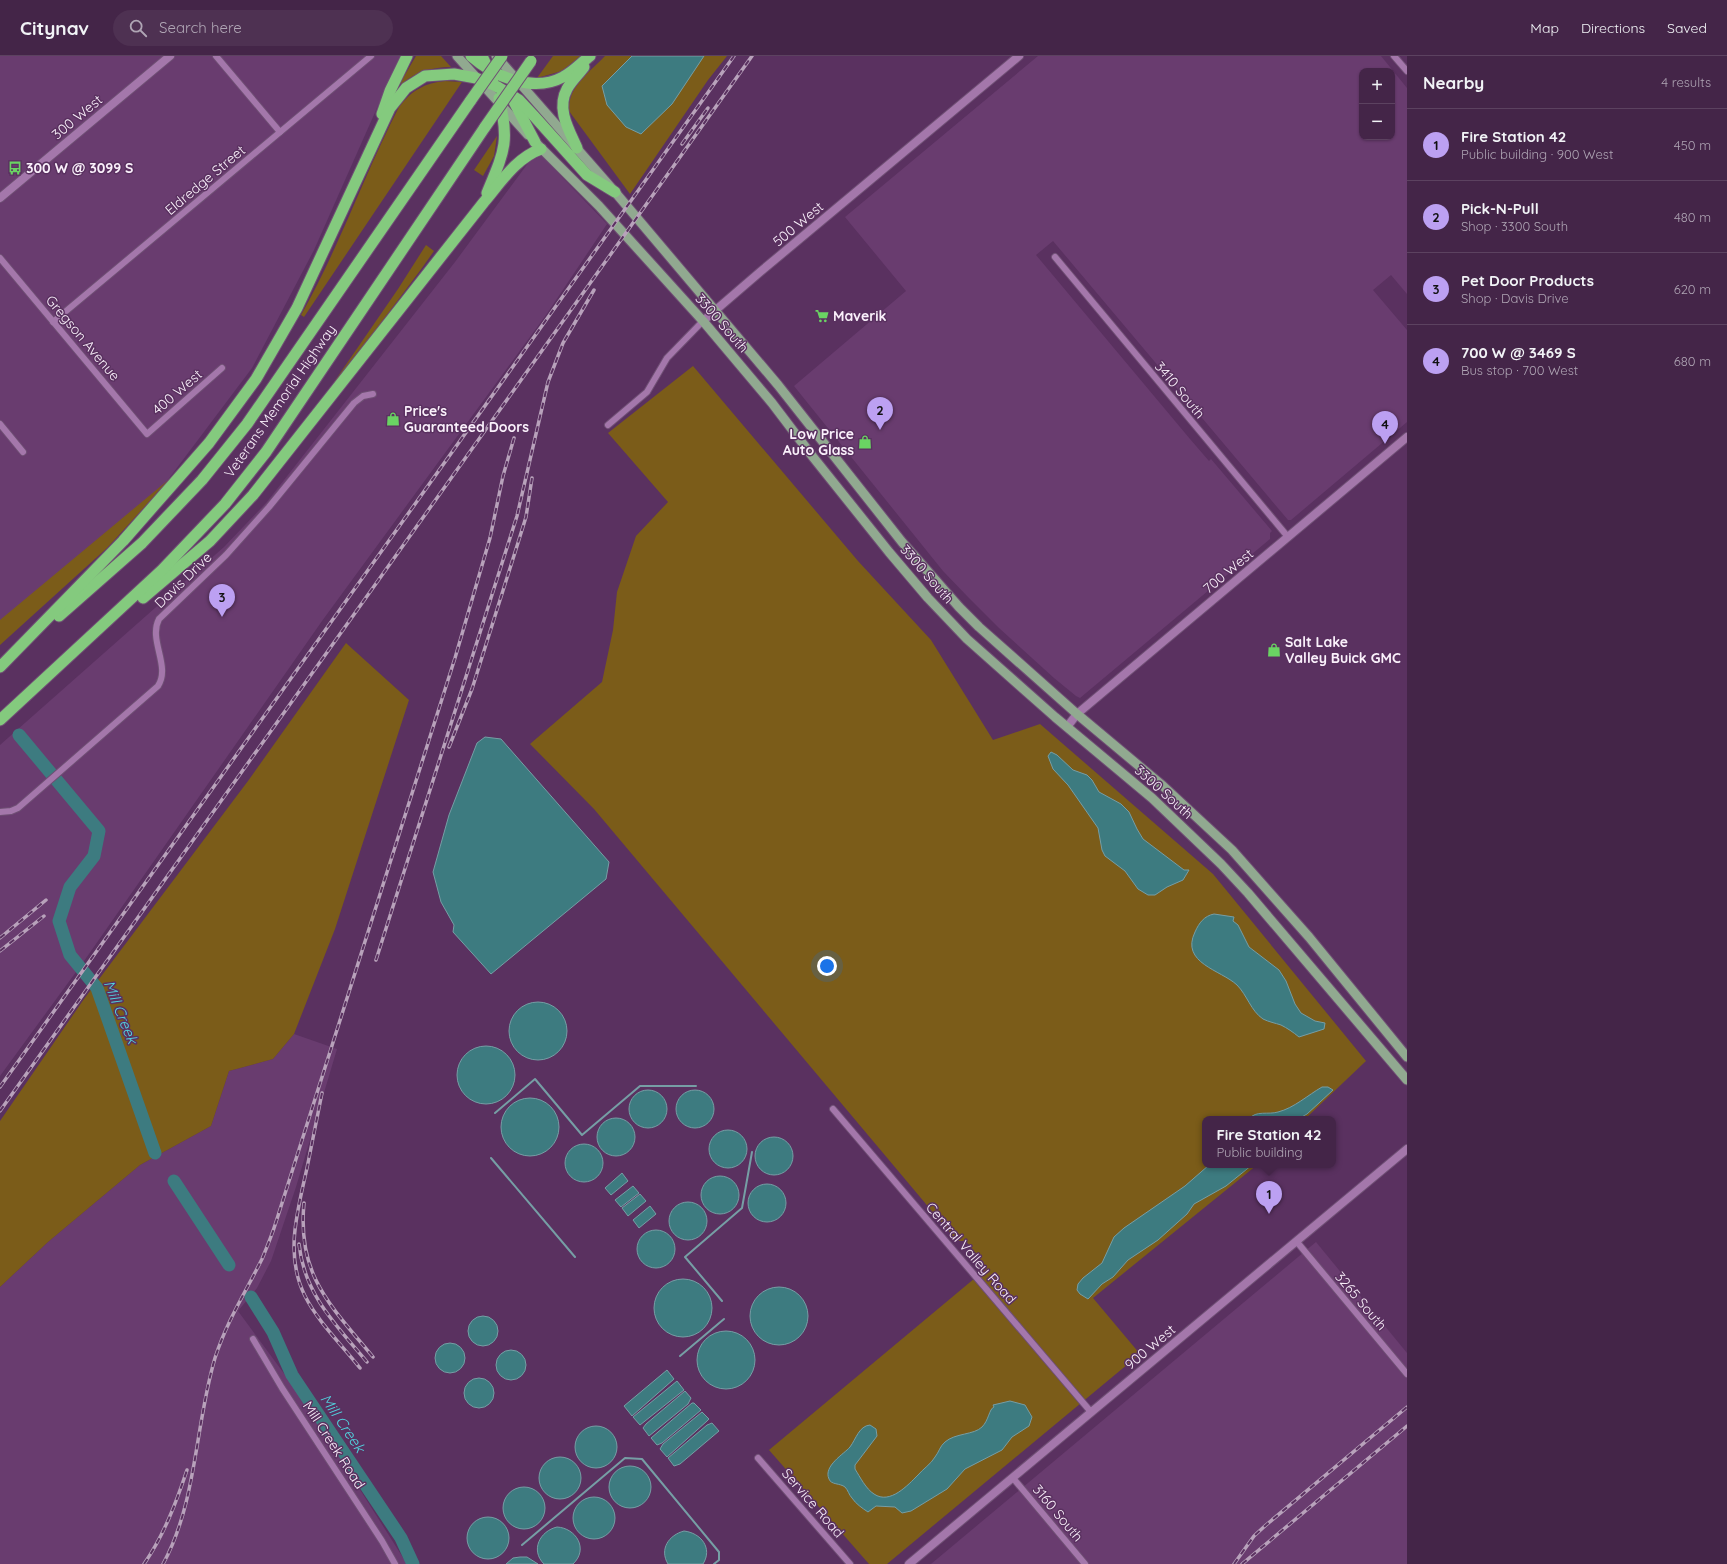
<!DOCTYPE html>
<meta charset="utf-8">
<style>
:root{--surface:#442548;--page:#4e3152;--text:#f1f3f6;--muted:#afa5b4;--line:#5c4260;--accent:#bca0f2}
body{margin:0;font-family:Quicksand,sans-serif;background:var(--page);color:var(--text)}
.controls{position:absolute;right:12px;top:12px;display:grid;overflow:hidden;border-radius:8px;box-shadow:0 1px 3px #0004}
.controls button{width:36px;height:36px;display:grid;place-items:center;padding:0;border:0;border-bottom:1px solid var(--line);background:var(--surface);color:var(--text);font:20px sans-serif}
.you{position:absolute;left:827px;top:910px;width:14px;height:14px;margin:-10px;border:3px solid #fff;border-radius:50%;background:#1a73e8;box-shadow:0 0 0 6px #1a73e833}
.badge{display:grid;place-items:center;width:26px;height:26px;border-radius:50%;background:var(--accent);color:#111;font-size:13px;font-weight:700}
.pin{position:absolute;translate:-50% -33px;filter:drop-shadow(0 1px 2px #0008)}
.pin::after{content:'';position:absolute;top:21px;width:14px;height:12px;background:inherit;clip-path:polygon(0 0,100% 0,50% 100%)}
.popup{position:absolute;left:1202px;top:1060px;width:134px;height:52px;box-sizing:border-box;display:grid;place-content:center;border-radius:8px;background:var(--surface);filter:drop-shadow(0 1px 3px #0005);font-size:13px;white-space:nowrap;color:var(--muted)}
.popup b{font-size:15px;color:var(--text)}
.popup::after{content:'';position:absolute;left:50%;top:100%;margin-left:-8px;border:8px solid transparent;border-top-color:var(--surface)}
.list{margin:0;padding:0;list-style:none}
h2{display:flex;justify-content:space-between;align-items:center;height:52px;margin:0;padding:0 16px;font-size:17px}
h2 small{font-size:13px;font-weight:400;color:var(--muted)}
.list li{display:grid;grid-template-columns:26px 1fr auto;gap:12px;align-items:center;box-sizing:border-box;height:72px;padding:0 16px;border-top:1px solid var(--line)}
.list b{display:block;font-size:15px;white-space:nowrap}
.list p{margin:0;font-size:13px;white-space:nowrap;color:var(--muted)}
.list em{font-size:13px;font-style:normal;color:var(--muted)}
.icon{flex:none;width:22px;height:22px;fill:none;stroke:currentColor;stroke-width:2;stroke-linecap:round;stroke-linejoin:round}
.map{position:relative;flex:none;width:1407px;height:1508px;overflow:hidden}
header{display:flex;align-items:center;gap:24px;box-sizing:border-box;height:56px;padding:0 20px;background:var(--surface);border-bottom:1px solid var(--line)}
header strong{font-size:19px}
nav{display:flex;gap:22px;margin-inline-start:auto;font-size:14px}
.search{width:280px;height:36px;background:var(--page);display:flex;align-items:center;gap:10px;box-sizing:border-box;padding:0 14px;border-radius:22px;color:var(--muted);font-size:15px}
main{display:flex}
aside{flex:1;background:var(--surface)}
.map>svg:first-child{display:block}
.built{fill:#693c6f;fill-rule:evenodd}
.green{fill:#7b5c19}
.water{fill:#3d7b80;stroke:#769ea5}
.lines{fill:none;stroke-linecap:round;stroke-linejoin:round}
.stream{stroke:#769ea5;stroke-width:2}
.river{stroke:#3d7b80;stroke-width:13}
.street-casing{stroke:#6f4f74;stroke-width:8}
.secondary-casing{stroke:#6f4f74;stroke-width:10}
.primary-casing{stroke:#6f4f74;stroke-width:11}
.highway-casing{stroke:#6f4f74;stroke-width:13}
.street{stroke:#a477ab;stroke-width:6}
.secondary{stroke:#a477ab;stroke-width:8}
.primary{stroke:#91a990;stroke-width:9}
.highway{stroke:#84ca7e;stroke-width:11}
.rail-casing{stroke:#b8a2bb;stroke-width:3.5}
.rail{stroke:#5a3160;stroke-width:2;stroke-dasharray:6;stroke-linecap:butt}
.highway-bridge-casing{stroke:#6f4f74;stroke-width:13;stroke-linecap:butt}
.highway-bridge{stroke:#84ca7e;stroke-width:11}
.labels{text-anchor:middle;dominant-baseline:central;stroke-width:3;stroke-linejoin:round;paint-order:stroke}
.street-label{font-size:14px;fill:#faf0fb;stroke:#5a3160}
.poi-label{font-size:14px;font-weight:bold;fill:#faf0fb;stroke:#5a3160;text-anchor:start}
.water-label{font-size:15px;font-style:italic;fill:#51d6e0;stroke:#5a3160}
</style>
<header>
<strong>Citynav</strong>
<div class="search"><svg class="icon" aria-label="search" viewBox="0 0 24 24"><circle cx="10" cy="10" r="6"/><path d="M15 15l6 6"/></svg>Search here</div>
<nav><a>Map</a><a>Directions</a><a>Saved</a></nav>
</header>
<main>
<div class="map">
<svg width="1407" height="1508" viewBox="0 0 1407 1508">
<rect width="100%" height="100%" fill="#5a3160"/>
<g class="built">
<polygon points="0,0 400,0 314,194 252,312 161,433 0,580"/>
<path d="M 1038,0 L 1381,0 L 1407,32 L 1407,238 L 1391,219 L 1373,234 L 1407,274 L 1407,366 L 1291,464 L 1288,464 L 1053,185 L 1036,199 L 1190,383 L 1209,405 L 1211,403 L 1272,475 L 1270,477 L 1270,483 L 1080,642 L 1076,640 L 1054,622 L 999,572 L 968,541 L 943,515 L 794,330 L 906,235 L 845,161 ZM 1362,15 L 1392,15 L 1392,81 L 1362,81 Z"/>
<polygon points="537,95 607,168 546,259 322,565 84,905 0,1020 0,689 224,491 266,447 455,206"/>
<polygon points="294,978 337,993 296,1131 271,1205 257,1232 238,1255 302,1342 407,1508 0,1508 0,1231 48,1186 140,1109 211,1070 229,1015 273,1003"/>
<polygon points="1316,1186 1407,1297 1407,1508 931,1508"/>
</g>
<g class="green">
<path d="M 416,0 L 441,0 L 451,11 C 432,11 416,16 402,28 L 400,27 Z"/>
<polygon points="553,0 581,0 562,15 537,22"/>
<path d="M 605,0 L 727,0 L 708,24 L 630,138 L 569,55 C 567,31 590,16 605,0 Z"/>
<path d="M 445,25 L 462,26 L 304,261 L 301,259 C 339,192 364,119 399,51 C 412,34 425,27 445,25 Z"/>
<polygon points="497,80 494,100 483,120 474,114"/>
<polygon points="426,189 434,195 422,212 336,327 334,326 398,233"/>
<polygon points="693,310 858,505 931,584 993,684 1040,668 1213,818 1366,1005 1305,1063 1205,1063 1205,1109 1257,1109 1093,1242 1140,1298 887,1508 869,1508 769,1394 987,1212 966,1185 957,1185 594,753 530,688 602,626 613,574 617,536 636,480 668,446 608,377"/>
<polygon points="173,420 107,492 0,589 0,564"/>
<polygon points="346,587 409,644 335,873 294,978 273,1003 229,1015 211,1070 140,1109 48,1186 0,1231 0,1065 84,943 248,725"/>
</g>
<g class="water">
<polygon points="632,0 704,0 672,48 641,78 626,71 607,49 602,30"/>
<polygon points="485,681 501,683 609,806 606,823 491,918 453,876 454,869 441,846 433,816 449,759 477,687"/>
<polygon points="1051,696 1057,699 1073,714 1087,719 1092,724 1099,736 1121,748 1129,756 1137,773 1143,783 1184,814 1189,814 1183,824 1167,831 1155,839 1148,839 1138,833 1125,815 1105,800 1102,794 1098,772 1068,729 1053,713 1048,700"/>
<path d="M 1214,858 L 1234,861 L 1233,865 L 1238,869 L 1249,891 L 1279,914 L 1286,925 L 1295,948 L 1301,957 L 1315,965 L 1325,967 L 1324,973 L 1299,981 C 1293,976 1287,972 1281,969 C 1275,967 1269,966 1263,963 C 1251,955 1247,939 1237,929 C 1221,914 1180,907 1195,876 C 1199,867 1204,860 1214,858 Z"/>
<circle cx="538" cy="975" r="29"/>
<circle cx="486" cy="1019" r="29"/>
<path d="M 1322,1031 L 1328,1031 L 1333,1034 L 1307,1058 L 1298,1063 L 1249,1063 C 1256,1054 1268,1059 1278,1056 C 1294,1052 1308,1039 1322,1031 Z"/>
<circle cx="648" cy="1053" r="19"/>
<circle cx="695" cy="1053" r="19"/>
<circle cx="530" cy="1071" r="29"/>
<circle cx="616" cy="1081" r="19"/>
<circle cx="728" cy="1093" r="19"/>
<circle cx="774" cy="1100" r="19"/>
<circle cx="584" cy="1107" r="19"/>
<polygon points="1209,1109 1252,1109 1226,1130 1194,1148 1187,1158 1158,1184 1128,1204 1113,1221 1102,1228 1088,1243 1080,1238 1077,1234 1078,1228 1083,1222 1102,1207 1114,1181 1124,1172 1185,1130"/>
<polygon points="622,1117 628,1125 611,1139 605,1132"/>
<circle cx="720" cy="1139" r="19"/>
<circle cx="767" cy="1147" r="19"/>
<polygon points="633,1130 639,1137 621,1151 615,1144"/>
<polygon points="640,1138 646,1145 628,1160 622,1152"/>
<circle cx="688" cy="1165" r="19"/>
<polygon points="650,1150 656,1158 639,1172 633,1164"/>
<circle cx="656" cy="1193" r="19"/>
<circle cx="683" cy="1252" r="29"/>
<circle cx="779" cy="1260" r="29"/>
<circle cx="483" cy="1275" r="15"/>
<circle cx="726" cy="1304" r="29"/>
<circle cx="450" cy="1302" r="15"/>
<circle cx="511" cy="1309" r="15"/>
<polygon points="667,1314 674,1323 632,1360 624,1350"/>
<circle cx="479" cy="1337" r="15"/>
<polygon points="677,1325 684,1334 640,1369 633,1361"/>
<polygon points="685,1335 691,1342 688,1348 649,1380 643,1372 646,1368"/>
<path d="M 1010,1345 L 1025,1349 L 1032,1361 L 1029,1370 L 1012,1381 L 1002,1394 L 965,1413 L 947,1433 L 911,1455 L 902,1457 L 895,1451 L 876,1450 L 868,1456 C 862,1452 856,1448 852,1442 C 849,1439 848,1434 845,1431 C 840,1427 831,1429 829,1423 C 823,1410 844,1398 850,1391 C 856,1383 859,1370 870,1369 L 876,1373 L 877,1380 L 855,1409 L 855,1413 C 860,1421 866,1433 874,1438 C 890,1449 908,1429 918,1419 C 923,1413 931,1408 935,1401 C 939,1396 940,1390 945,1386 C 955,1377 974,1379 982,1371 C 989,1364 989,1353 994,1351 L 993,1349 Z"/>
<polygon points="692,1347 694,1347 701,1354 662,1387 657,1389 651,1382"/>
<polygon points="702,1356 709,1363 707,1365 667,1401 660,1393 663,1388"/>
<polygon points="712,1367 719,1375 680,1408 674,1410 668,1402 707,1369"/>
<circle cx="596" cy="1391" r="21"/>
<circle cx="560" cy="1422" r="21"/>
<circle cx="630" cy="1431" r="21"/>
<circle cx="524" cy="1452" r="21"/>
<circle cx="594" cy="1462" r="21"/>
<circle cx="488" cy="1482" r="21"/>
<path d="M 557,1471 C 576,1472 589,1493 573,1508 L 544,1508 C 530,1494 540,1475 557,1471 Z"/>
<path d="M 684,1475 C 701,1477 713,1492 703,1508 L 668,1508 C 659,1493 669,1479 684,1475 Z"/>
<polygon points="520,1501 527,1501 538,1508 506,1508 513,1502"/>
</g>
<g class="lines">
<g class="stream">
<polyline points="495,1057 535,1023 582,1079 640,1030 696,1030"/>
<polyline points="491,1102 575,1201"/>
<polyline points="722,1245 685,1201 742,1152 752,1096"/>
<polyline points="680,1300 724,1263"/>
<polyline points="522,1489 625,1402 642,1403 719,1496 719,1504 714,1508"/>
</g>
<g class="river">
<polyline points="19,679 99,775 94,800 70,831 59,865 70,899 97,932 155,1097"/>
<polyline points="174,1125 229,1209"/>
<polyline points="251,1241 273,1276 292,1319 401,1482 413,1508"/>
</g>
<g class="street-casing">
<g id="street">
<polyline points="216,0 280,76"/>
<polyline points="1394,0 1407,15"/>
<polyline points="1055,201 1288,481"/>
<polyline points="0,202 147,378 222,312"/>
<polyline points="53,266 371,0"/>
<polyline points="0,368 23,396"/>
<polyline points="608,369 647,336 667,302 703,265"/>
<path d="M 0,756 L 11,755 L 18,752 L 158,630 C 171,610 148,584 159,563 L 226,499 L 269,451 L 354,347 L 363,340 L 373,338"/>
<polyline points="833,1053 1091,1356"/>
<polyline points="1297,1186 1407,1318"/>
<polyline points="253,1283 282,1332 382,1485 395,1508"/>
<polyline points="758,1402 850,1508"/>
<polyline points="1013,1422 1085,1508"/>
</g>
</g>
<g class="secondary-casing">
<g id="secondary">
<polyline points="0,142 170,0"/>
<polyline points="703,265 760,216 1019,0"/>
<polyline points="1067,671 1077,658 1407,381"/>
<polyline points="909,1508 1407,1093"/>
</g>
</g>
<g class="primary-casing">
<g id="primary">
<polyline points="457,0 528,79"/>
<polyline points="496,0 615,136 778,329 902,486 959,551 979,571 1077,658 1163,730 1232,794 1309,881 1407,1001"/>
<polyline points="537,88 599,150 703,265 772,347 813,401 889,496 928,542 948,563 967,583 1055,661 1152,742 1221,808 1248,837 1407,1024"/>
</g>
</g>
<g class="highway-casing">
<g id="highway">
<path d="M 471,0 C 495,21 533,37 563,21 C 573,16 581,7 590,0"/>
<polyline points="482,0 493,23"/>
<polyline points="511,40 535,86"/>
<polyline points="382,58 390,35 407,0"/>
<path d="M 577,92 C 569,74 556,53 567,33 C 571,25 579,18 584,11"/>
<path d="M 487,137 C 504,96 510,86 499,42"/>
<path d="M 143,542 L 210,485 L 253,439 L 484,146 C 501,126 516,102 541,93"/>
<polyline points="59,560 142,487 202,424 247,368 471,44"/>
<polyline points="0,611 123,485 209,387 256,323 297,252 390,52 406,32 425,20 454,18 476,22 496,30 519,44 534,60 587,119 615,136"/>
<polyline points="0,664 162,514 225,448 266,396 485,71"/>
</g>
</g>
<use href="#street" class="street"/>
<use href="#secondary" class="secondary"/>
<use href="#primary" class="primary"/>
<use href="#highway" class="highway"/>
<g class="rail-casing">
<g id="rail">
<polyline points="682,88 708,52"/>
<polyline points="449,691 472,633 517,490 526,461 532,422"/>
<polyline points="0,882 46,844"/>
<polyline points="0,895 44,860"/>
<polyline points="376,904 517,460 548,326 563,287 594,234"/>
<polyline points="0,1031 734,0"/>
<path d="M 322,1037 C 317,1062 312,1087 307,1112 C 298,1154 284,1198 305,1240 C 318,1266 342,1289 360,1312"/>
<polyline points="0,1055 752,0"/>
<path d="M 304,1147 C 297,1219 330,1249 373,1301"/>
<path d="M 299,1188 C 304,1238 336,1269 367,1306"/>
<path d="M 144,1508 C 164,1479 176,1447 187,1414"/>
<path d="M 163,1508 C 197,1446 195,1369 215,1302 C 227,1265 245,1237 262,1203 C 267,1191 272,1179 276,1166 L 455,602 L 490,482 L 503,420 L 514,382"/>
<polyline points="1234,1508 1254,1480 1266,1469 1407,1351"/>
<polyline points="1242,1508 1407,1370"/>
</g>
</g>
<use href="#rail" class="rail"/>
<g class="highway-bridge-casing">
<g id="highway-bridge">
<polyline points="471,44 502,0"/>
<polyline points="485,71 531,5"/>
</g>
</g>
<use href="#highway-bridge" class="highway-bridge"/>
</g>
<defs>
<g id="bus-bare" transform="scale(1.08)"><path d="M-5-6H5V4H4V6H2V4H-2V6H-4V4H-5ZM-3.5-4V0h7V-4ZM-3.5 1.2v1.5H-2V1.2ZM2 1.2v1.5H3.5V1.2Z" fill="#6ad363" stroke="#5a3160" stroke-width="2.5" paint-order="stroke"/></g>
<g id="supermarket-bare" transform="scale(1.08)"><path d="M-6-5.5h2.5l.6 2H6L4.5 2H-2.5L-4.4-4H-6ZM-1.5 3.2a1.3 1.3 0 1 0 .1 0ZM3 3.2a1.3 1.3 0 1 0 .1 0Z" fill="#6ad363" stroke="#5a3160" stroke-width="2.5" paint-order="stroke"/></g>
<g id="shop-bare" transform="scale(1.08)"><path d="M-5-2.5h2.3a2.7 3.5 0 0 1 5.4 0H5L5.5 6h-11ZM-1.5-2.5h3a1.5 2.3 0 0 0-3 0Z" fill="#6ad363" stroke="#5a3160" stroke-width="2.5" paint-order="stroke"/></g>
</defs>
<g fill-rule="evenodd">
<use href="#bus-bare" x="15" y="112"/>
<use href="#supermarket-bare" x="822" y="260"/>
<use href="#shop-bare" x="393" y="363"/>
<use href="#shop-bare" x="865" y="386"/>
<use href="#shop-bare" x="1274" y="594"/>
</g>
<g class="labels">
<g class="street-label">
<text transform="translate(77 61) rotate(-40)">300 West</text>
<text transform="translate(205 124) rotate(-40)">Eldredge Street</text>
<text transform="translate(798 168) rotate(-40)">500 West</text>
<text transform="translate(722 267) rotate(49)">3300 South</text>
<text transform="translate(83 282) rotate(50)">Gregson Avenue</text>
<text transform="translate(1180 334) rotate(50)">3410 South</text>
<text transform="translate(177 336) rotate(-41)">400 West</text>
<text transform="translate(280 345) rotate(-55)">Veterans Memorial Highway</text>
<text transform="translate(1228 515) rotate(-40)">700 West</text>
<text transform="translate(927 518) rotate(49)">3300 South</text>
<text transform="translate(183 524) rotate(-44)">Davis Drive</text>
<text transform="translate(1164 736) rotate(42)">3300 South</text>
<text transform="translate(971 1197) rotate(49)">Central Valley Road</text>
<text transform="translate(1361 1245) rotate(50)">3265 South</text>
<text transform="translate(1150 1291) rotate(-40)">900 West</text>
<text transform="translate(334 1389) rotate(57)">Mill Creek Road</text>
<text transform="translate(813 1447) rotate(49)">Service Road</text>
<text transform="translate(1058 1457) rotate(50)">3160 South</text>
</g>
<g class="poi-label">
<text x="26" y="112">300 W @ 3099 S</text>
<text x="833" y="260">Maverik</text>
<text x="404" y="355">Price's<tspan x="404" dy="16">Guaranteed Doors</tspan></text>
<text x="854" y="378" text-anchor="end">Low Price<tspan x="854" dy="16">Auto Glass</tspan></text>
<text x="1285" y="586">Salt Lake<tspan x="1285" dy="16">Valley Buick GMC</tspan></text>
</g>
<g class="water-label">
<text transform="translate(121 956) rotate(68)">Mill Creek</text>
<text transform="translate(343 1367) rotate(56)">Mill Creek</text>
</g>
</g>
</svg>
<div class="controls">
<button>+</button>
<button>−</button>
</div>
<div class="you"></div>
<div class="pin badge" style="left:1269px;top:1158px">1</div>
<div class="popup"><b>Fire Station 42</b>Public building</div>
<div class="pin badge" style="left:880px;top:374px">2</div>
<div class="pin badge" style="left:222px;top:561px">3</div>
<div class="pin badge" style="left:1385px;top:388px">4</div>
</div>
<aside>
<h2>Nearby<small>4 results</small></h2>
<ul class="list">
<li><span class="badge">1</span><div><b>Fire Station 42</b><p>Public building · 900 West</p></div><em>450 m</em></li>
<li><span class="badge">2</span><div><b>Pick-N-Pull</b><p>Shop · 3300 South</p></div><em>480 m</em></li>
<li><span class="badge">3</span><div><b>Pet Door Products</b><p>Shop · Davis Drive</p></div><em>620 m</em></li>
<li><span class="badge">4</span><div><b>700 W @ 3469 S</b><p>Bus stop · 700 West</p></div><em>680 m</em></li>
</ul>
</aside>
</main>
